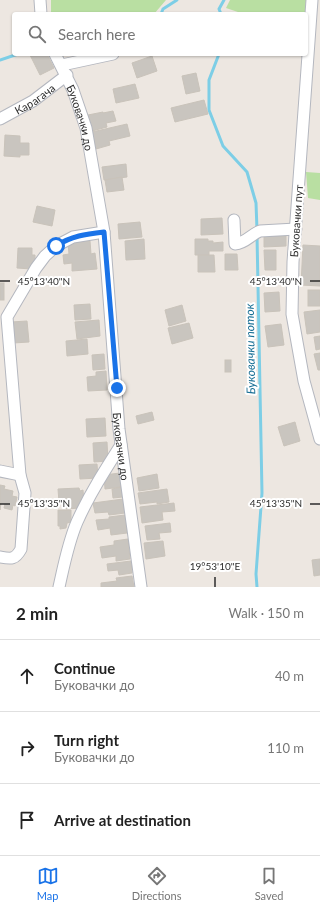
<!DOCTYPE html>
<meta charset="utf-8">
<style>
:root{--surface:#fff;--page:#f2f2f2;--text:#222;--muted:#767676;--line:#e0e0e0;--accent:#1a73e8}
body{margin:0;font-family:Lato,sans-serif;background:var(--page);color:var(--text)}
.stop{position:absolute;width:12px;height:12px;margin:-9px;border:3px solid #1a73e8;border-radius:50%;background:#fff}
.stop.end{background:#1a73e8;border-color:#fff;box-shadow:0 1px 4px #0008}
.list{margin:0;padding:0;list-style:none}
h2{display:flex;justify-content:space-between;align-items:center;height:52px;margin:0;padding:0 16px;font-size:17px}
h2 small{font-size:13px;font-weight:400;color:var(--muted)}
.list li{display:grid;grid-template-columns:26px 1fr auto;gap:12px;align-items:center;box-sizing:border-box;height:72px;padding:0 16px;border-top:1px solid var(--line)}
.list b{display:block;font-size:15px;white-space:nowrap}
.list p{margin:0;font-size:13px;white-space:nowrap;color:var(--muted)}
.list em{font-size:13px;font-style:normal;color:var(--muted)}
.icon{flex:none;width:22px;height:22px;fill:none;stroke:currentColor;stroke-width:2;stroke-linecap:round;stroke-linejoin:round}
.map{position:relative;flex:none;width:320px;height:587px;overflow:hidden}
.search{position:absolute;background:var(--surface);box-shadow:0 1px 3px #0004;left:12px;right:12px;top:12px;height:44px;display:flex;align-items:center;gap:10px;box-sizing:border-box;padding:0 14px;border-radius:4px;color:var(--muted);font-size:15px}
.sheet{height:268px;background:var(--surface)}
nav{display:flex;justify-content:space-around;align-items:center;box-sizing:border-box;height:56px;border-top:1px solid var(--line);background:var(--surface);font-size:11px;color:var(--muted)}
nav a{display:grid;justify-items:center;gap:2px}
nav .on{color:var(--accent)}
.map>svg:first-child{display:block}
.green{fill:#b9dfa2}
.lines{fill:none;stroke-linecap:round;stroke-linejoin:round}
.stream{stroke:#7dcee6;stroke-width:3}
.building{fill:#c9c5bf;stroke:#c9c3ba}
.minor-casing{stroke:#b4b7bf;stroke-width:13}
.minor{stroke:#fff;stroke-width:11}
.route{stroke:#1a73e8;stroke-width:5}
.ticks{fill:none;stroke:#2d2d2d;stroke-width:1.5}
.labels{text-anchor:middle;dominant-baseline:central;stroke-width:4;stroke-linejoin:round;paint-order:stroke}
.street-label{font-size:11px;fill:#2d2d2d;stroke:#fff}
.water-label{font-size:12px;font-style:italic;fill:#196f95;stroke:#fff}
.ticks-label{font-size:10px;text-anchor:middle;fill:#2d2d2d;stroke:#fff;stroke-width:4;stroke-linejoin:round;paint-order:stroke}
</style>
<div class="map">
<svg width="320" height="587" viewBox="0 0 320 587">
<rect width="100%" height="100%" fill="#ede7e1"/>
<g class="green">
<polygon points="51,0 166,0 154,14 112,14 103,12 89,14 51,14"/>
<polygon points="230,0 306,0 305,14 244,14 226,8"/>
<polygon points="306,172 320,173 320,200 308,198"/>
</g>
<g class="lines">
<g class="stream">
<polyline points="161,14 163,9 177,0"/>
<polyline points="221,14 219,9 224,0"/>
<polyline points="219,54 209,80 209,110 223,146 247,172 256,203 257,230"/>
<polyline points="0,60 18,54"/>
<polyline points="257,587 256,574 262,493 257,235"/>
</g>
</g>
<g class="building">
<polygon points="33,54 47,54 54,68 40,75 30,55"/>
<polygon points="152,56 157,71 137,78 132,63"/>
<polygon points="196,73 200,91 186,94 182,76"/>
<polygon points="135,84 139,98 116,103 113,89"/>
<polygon points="204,100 208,114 175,122 171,108"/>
<polygon points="113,111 116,121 106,123 107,127 92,131 88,115 103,112 103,113"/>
<polygon points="127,124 130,136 109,141 110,145 96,149 92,132"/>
<polygon points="5,135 20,136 20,143 29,143 29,155 20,155 20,157 4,156"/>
<polygon points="126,164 127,177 104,180 102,167"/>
<polygon points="122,177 124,190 107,192 105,180"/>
<polygon points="37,206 55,210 52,226 33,222"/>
<polygon points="222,218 223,234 201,235 201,219"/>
<polygon points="140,222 142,237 119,239 118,224"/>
<polygon points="264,236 286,236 286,246 264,247"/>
<polygon points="144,239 145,259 126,260 125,241"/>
<polygon points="195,239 208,239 208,241 213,241 213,243 223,242 223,251 209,251 209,255 195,255"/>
<polygon points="90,241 91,254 95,253 97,269 72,271 72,263 64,264 63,255 69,254 68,243"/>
<polygon points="303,245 320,246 320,286 301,285"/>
<polygon points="18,248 32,248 32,255 35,255 35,263 32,262 31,269 17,268"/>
<polygon points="264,250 276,250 276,270 265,270"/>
<polygon points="225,254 237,254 238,270 225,270"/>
<polygon points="198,255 214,255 215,272 198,272"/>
<rect x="0" y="283" width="4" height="17"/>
<rect x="308" y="290" width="12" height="16"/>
<polygon points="279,292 280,311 265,312 264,293"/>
<polygon points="90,304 91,319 75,320 74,305"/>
<polygon points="182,305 186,321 169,326 165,310"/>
<polygon points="320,310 320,332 307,334 304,312"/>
<polygon points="99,320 100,336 77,339 75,322"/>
<polygon points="27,321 29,342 13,343 11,322"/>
<polygon points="189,323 193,338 172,344 168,328"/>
<polygon points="281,324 284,345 268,347 265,326"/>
<polygon points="320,336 320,349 316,350 314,337"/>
<polygon points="87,339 88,354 67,356 66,341"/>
<polygon points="320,353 320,370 318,370 314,354"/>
<polygon points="104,354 105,369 93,370 92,355"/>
<rect x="225" y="360" width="6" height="12"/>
<polygon points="106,371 107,390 88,391 87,377 96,376 96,372"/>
<polygon points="152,412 154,420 138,424 136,416"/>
<polygon points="105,418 106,436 87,437 86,419"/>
<polygon points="295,422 300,441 284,446 278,427"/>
<polygon points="107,442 108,461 94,462 93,443"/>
<polygon points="97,464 98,478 80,479 79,465"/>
<polygon points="120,473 121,487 105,489 104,475"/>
<polygon points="157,474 159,488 139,491 137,478"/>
<polygon points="0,485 5,486 4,489 13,491 12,496 17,497 15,506 13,505 12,510 4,508 5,504 1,503 0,510"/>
<polygon points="121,487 123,497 113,498 112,489"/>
<polygon points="79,488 80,491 83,490 84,503 80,508 66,509 65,505 63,505 63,502 59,502 58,489"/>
<polygon points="167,489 169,502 157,504 157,502 140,504 138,493"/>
<polygon points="123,499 125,513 109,515 108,512 95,513 93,503"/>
<polygon points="174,503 175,511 162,512 163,520 142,523 140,507"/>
<polygon points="58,510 71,510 71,522 67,523 66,528 60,529 60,526 58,526"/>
<polygon points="125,515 127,533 111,535 110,528 98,530 96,520 109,519 109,517"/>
<polygon points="170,523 171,532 159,533 160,539 147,540 145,526"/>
<polygon points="128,539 130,559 116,561 116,556 102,558 100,547 114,545 114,541"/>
<polygon points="163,541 165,556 146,559 144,543"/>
<polygon points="320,559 320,575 314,576 312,560"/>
<polygon points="131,561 132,573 119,575 118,570 108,571 107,564"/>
<polygon points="132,576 134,587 101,587 101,583 117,581 116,578"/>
</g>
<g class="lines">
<g class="minor-casing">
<g id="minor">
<polyline points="40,0 41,14"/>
<polyline points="312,0 293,262 292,314 304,381 320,439"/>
<path id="s1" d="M 55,54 L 73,90 L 86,128 L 104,232 L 119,429 L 141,587"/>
<polyline points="62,65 113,54"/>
<path id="s2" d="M 0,119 L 33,101 L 67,75"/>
<path d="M 234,220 L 235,244 C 246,243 250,235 260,231 L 296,229"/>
<polyline points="0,471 20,475"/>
<path d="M 0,557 C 11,559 15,560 21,549 L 25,493 L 20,475 L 7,317 L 36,268 L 45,256 L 56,246 L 73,237 L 104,232"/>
<path d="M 59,587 C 64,565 68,543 77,522 C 89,495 105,470 121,445"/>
</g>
</g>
<use href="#minor" class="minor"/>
</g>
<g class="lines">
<path class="route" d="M 56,246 C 71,236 86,234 104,232 L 117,388"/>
</g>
<path class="ticks" d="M 0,281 L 10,281M 310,281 L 320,281M 0,504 L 10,504M 310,504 L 320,504M 215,577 L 215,587"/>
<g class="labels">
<g class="street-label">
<text stroke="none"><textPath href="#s2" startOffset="40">Карагача</textPath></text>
<text stroke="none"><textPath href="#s1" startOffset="69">Буковачки до</textPath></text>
<text transform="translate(296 221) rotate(-86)">Буковачки пут</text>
<text stroke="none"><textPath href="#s1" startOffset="401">Буковачки до</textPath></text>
</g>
<g class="water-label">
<text transform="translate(250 349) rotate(-91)">Буковачки поток</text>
</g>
</g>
<g class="ticks-label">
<text x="44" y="285">45°13'40"N</text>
<text x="276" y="285">45°13'40"N</text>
<text x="44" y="507">45°13'35"N</text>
<text x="276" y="507">45°13'35"N</text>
<text x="215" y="570">19°53'10"E</text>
</g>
</svg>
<div class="stop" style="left:56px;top:246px"></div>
<div class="stop end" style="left:117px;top:388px"></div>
<div class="search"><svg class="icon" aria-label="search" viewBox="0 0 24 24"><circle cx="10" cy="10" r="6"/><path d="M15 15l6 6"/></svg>Search here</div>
</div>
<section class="sheet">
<h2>2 min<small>Walk · 150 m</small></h2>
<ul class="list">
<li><svg class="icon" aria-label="ahead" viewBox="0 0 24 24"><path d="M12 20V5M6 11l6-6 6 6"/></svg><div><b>Continue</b><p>Буковачки до</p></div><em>40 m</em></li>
<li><svg class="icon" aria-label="right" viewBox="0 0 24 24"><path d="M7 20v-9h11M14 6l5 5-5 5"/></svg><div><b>Turn right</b><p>Буковачки до</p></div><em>110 m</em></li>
<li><svg class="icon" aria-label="arrive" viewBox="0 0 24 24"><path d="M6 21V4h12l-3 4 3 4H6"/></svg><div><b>Arrive at destination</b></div></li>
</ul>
</section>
<nav>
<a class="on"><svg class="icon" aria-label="map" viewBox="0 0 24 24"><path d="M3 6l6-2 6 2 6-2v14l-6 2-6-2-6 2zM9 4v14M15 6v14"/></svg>Map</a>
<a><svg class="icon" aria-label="directions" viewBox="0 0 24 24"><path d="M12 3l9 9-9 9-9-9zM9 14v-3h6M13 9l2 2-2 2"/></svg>Directions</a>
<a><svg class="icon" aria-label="saved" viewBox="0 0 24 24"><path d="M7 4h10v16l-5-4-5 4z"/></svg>Saved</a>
</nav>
